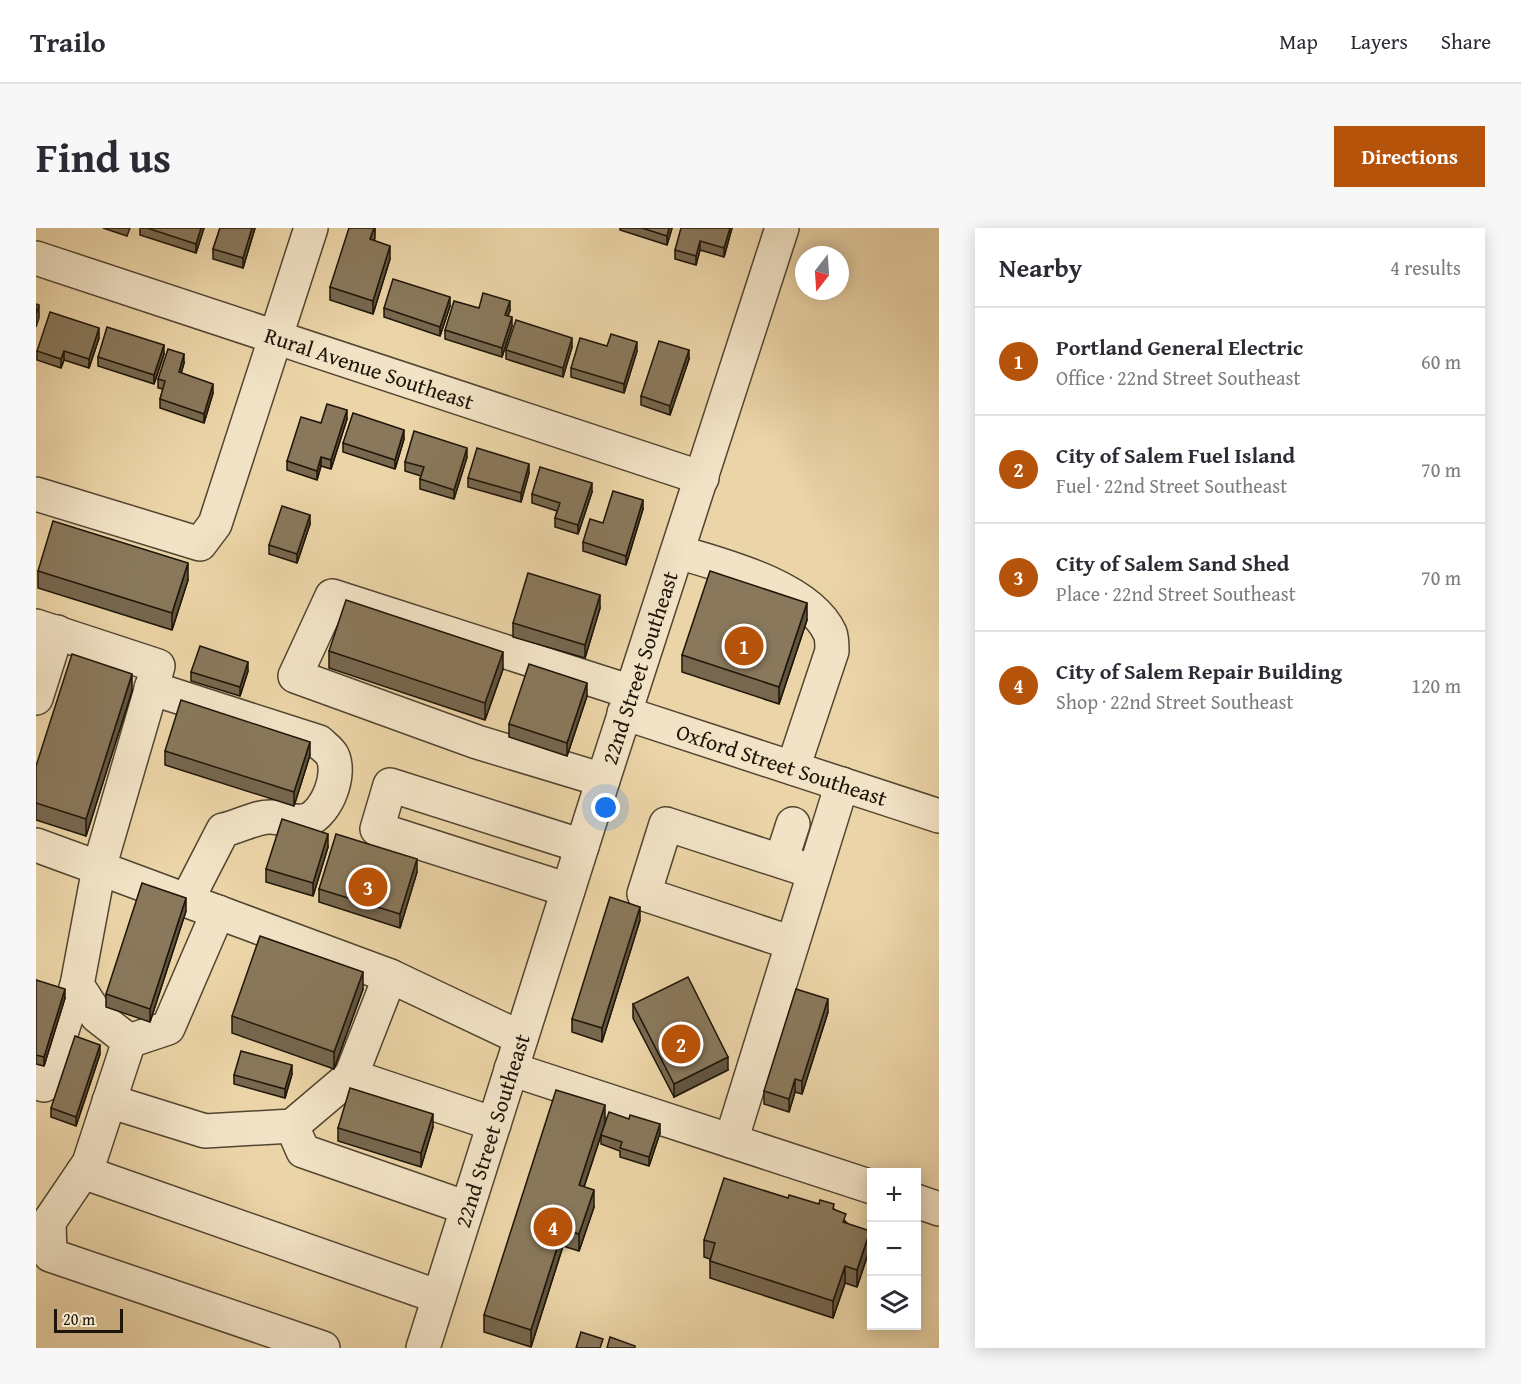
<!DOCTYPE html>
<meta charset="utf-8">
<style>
:root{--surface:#fff;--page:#f7f7f7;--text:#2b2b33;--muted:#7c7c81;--line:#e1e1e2;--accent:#b45309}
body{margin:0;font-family:"Gentium Book Plus",serif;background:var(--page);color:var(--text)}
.controls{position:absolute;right:18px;bottom:18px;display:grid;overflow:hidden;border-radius:0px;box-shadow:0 3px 15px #0003}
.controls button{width:54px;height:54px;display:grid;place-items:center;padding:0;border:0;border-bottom:2px solid var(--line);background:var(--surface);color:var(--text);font:30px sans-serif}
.compass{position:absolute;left:759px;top:18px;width:54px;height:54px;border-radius:50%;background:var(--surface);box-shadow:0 3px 15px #0003;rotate:197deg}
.scale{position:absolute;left:18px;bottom:15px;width:69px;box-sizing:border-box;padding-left:6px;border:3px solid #1e1508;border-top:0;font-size:16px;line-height:21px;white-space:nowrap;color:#1e1508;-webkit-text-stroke:4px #f2e3c6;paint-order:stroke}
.you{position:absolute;left:570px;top:580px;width:21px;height:21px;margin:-15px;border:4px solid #fff;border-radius:50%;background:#1a73e8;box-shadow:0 0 0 9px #1a73e833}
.badge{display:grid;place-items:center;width:39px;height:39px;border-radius:50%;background:var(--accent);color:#fff;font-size:20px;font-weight:700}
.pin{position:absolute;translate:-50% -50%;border:3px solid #fff;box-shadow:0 2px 6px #0006}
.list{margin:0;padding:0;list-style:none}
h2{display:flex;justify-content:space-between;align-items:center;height:78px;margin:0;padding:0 24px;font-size:26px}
h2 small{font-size:20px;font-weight:400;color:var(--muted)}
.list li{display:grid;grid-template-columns:39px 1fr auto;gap:18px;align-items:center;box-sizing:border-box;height:108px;padding:0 24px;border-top:2px solid var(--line)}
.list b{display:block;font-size:22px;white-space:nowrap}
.list p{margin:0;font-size:20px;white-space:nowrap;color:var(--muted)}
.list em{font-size:20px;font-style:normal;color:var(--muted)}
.icon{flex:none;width:33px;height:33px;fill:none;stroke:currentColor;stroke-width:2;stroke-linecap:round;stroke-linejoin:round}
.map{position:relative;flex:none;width:903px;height:1120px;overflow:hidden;border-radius:0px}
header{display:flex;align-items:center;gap:36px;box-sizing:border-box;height:84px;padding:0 30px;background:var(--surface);border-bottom:2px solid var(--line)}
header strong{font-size:28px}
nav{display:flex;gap:33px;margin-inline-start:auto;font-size:21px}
.intro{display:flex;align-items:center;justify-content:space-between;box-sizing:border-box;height:144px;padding:0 36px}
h1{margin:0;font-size:42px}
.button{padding:15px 27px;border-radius:0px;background:var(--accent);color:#fff;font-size:21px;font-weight:700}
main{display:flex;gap:36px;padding:0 36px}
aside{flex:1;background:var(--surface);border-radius:0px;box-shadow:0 3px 15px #0003}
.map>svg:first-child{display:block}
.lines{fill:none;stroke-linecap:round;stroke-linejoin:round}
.minor-casing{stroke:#514530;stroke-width:36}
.minor{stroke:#f2e3c6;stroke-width:33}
.wall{fill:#76674e;stroke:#1e1508;stroke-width:1.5}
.shaded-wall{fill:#605440;stroke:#1e1508;stroke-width:1.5}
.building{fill:#89785b;stroke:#1e1508;stroke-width:1.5}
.labels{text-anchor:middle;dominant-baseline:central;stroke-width:4.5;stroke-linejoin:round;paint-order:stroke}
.street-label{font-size:22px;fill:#1e1508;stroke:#f2e3c6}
</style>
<header>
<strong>Trailo</strong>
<nav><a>Map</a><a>Layers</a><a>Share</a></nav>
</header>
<div class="intro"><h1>Find us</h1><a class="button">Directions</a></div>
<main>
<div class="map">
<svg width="903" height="1120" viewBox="0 0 903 1120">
<rect width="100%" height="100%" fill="#ebd4a7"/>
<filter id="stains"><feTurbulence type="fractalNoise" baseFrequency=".00333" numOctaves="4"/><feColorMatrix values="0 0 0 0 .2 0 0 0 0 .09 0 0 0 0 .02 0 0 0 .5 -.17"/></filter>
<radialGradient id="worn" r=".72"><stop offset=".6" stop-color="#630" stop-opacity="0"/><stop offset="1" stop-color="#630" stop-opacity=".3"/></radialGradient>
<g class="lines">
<g class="minor-casing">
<g id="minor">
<path id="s1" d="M 0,30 L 666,250"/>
<polyline points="0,266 164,316 179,296 275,0"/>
<path d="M 642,324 C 686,337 773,359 794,405 C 796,410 796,417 796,423 L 757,540"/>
<polyline points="0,398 122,438 63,640 354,748 485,810"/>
<path d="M 115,460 L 283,514 C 287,518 294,523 296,527 C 306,546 291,584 272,592 C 260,596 248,590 236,589 C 220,588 203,599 187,602 L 151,672"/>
<polyline points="0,470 21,404"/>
<path id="s2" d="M 588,485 L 903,588"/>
<polyline points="567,552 441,514 259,448 296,368 595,464"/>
<polyline points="0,617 63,640 41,757"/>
<polyline points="745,633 757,596"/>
<polyline points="532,662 341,601 354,557 546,618"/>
<polyline points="756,715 608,666 630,596 778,644"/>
<polyline points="354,748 315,848 458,896"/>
<polyline points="93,813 53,935 13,994 14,1027 287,1120"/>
<polyline points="93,813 132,800 182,684"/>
<polyline points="475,841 836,959"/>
<polyline points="8,857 41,757 61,788 93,813"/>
<polyline points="73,873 169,903 256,898 315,848"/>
<polyline points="256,898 267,923 431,980"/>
<polyline points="695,913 806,556"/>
<polyline points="47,944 403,1069"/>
<polyline points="880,973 903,981"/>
<path id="s3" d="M 387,1120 L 567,552 L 746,0"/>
</g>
</g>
<use href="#minor" class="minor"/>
</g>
<g class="wall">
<polygon points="67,0 94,0 91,8"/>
<polygon points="104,0 168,0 160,25 104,7"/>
<polygon points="184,0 219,0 207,40 177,31 177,21"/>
<polygon points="339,0 338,12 354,31 337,86 294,72 294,59"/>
<polygon points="584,0 636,0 631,17 584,2"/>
<polygon points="696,0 688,29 664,22 660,37 639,31 639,22"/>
<polygon points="414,78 404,108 348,89 348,80"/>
<polygon points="474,82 472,88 476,98 466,129 409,111 409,102"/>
<polygon points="63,110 53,140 28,132 25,140 1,132 1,123"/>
<polygon points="571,118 601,123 588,165 535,149 535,140"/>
<polygon points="536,119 527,149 470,131 470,122"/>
<polygon points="128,126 118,156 62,138 62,129"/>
<polygon points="653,131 634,187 605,177 605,168"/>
<polygon points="148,135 145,145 177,165 168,195 124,180 124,171 127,161 122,160 122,151"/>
<polygon points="311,191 295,241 285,238 281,252 251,242 251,233 285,195"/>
<polygon points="368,211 359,241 307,224 307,215"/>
<polygon points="431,229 418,271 384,261 384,251 385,248 369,243 369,234"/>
<polygon points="493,245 485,274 432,259 432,250"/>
<polygon points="556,264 542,306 519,299 519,290 521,283 496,275 496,266"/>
<polygon points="607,281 590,337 547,323 547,314 567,295"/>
<polygon points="274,296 261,335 233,326 233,317"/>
<polygon points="2,343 152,352 136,402 2,360"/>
<polygon points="564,380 549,430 477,409 477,395"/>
<polygon points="771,392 743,476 646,444 646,427"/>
<polygon points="293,423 467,441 449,492 293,440"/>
<polygon points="212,443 204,468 155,453 155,444"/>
<polygon points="96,463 50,608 0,592 0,538"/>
<polygon points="551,468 531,528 473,509 473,496"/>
<polygon points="129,523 274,527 258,578 129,537"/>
<polygon points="292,619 277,668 230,654 230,641"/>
<polygon points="381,644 364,700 283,674 283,661"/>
<polygon points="150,683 114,794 70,779 70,766"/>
<polygon points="604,692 566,814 536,804 536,791"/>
<polygon points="0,752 29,770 8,838 0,836"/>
<polygon points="327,761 298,841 196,805 196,788"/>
<polygon points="597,776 692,842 638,869 597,790"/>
<polygon points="792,784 766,866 759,864 753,884 728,876 728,863"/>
<polygon points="64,826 40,898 15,889 15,880"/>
<polygon points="256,846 249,870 198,856 198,847"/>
<polygon points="569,895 548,959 558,979 543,1023 527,1018 495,1119 448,1104 448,1087"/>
<polygon points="397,899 385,939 302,913 302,900"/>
<polygon points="624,905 613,938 584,929 584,923 565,916 565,907"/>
<polygon points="752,970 798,981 834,1020 821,1059 809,1055 797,1090 674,1050 674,1031 668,1029 668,1012"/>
</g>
<g class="shaded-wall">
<polygon points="165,0 168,0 160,25 160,16"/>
<polygon points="216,0 219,0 207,40 207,30"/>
<polygon points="338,0 339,0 339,10 334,24 334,11"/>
<polygon points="633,0 636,0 631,17 631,8"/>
<polygon points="694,0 696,0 688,29 688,20"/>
<polygon points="664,13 664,22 660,37 660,28"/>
<polygon points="354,18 354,31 337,86 337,73"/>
<polygon points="414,69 414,78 404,108 404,99"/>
<polygon points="474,73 474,82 469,96 469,87"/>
<polygon points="3,77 3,90 0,99 0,86"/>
<polygon points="476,89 476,98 466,129 466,120"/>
<polygon points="63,100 63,110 53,140 53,131"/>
<polygon points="536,110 536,119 527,149 527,140"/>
<polygon points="601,114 601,123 588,165 588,156"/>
<polygon points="128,117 128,126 118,156 118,147"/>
<polygon points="653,122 653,131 634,187 634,178"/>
<polygon points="28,123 28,132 25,140 25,131"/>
<polygon points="148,126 148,135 143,153 143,144"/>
<polygon points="177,156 177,165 168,195 168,186"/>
<polygon points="311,182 311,191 295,241 295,232"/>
<polygon points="368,202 368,211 359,241 359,232"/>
<polygon points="431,220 431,229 418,271 418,262"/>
<polygon points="285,229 285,238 281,252 281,243"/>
<polygon points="493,236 493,245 485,274 485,265"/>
<polygon points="556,255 556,264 542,306 542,297"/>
<polygon points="607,272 607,281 590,337 590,328"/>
<polygon points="274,287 274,296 261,335 261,326"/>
<polygon points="152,335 152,352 136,402 136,385"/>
<polygon points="564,367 564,380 549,430 549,417"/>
<polygon points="771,375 771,392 743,476 743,459"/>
<polygon points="467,424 467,441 449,492 449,475"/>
<polygon points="212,434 212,443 204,468 204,459"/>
<polygon points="96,446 96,463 50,608 50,591"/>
<polygon points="551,455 551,468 531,528 531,515"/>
<polygon points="274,514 274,527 258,578 258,564"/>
<polygon points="292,606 292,619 277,668 277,655"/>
<polygon points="381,631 381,644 364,700 364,686"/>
<polygon points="150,670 150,683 114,794 114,781"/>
<polygon points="604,679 604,692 566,814 566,800"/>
<polygon points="327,744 327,761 298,841 298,824"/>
<polygon points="29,761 29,770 8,838 8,829"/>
<polygon points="792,771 792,784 766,866 766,853"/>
<polygon points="64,817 64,826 40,898 40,889"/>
<polygon points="692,829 692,842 638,869 638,856"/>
<polygon points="256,837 256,846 249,870 249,861"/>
<polygon points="759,851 759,864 753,884 753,871"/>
<polygon points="569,877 569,895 543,974 543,957"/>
<polygon points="397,886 397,899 385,939 385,925"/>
<polygon points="624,896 624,905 613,938 613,929"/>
<polygon points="558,962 558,979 543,1023 543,1006"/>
<polygon points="527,1001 527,1018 495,1119 495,1102"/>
<polygon points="834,1003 834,1020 821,1059 821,1042"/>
<polygon points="809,1038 809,1055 797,1090 797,1073"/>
</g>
<g class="building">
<polygon points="111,0 165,0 160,16"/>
<polygon points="184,0 216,0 207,30 177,21"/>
<polygon points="313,0 338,0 334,11 354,18 337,73 294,59"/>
<polygon points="606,0 633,0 631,8"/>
<polygon points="645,0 694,0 688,20 664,13 660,28 639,22"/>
<polygon points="357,51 414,69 404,99 348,80"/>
<polygon points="447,65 474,73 469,87 476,89 466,120 409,102 418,73 443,80"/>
<polygon points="0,76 3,77 0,86"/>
<polygon points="14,84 63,100 53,131 28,123 25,131 1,123"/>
<polygon points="480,92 536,110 527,140 470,122"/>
<polygon points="71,99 128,117 118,147 62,129"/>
<polygon points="575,106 601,114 588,156 535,140 544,110 571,118"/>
<polygon points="623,113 653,122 634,178 605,168"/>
<polygon points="132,121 148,126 143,144 177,156 168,186 124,171 129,153 122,151"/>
<polygon points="291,176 311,182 295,232 285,229 281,243 251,233 265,189 285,195"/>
<polygon points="317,185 368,202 359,232 307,215"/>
<polygon points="378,203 431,220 418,262 384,251 388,239 369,234"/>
<polygon points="441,220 493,236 485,265 432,250"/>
<polygon points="504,239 556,255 542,297 519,290 524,275 496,266"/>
<polygon points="577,263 607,272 590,328 547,314 554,291 567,295"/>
<polygon points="246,278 274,287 261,326 233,317"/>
<polygon points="17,293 152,335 136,385 2,343"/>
<polygon points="674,343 771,375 743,459 646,427"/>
<polygon points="492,345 564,367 549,417 477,395"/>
<polygon points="310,372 467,424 449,475 293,423"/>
<polygon points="164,418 212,434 204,459 155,444"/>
<polygon points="36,426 96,446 50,591 0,575 0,538"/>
<polygon points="493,436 551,455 531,515 473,496"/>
<polygon points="145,472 274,514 258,564 129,523"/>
<polygon points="246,591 292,606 277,655 230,641"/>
<polygon points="300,606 381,631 364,686 283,661"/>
<polygon points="106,655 150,670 114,781 70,766"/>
<polygon points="574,669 604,679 566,800 536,791"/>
<polygon points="224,708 327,744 298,824 196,788"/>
<polygon points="652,749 692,829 638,856 597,776"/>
<polygon points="0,752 29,761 8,829 0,827"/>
<polygon points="760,761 792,771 766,853 759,851 753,871 728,863"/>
<polygon points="39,808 64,817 40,889 15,880"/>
<polygon points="205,823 256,837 249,861 198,847"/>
<polygon points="314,860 397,886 385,925 302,900"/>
<polygon points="520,862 569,877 543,957 558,962 543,1006 527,1001 495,1102 448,1087"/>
<polygon points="573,884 593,891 594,887 624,896 613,929 584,920 586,914 565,907"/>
<polygon points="688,950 752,970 753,967 783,976 784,972 798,976 797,981 810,986 807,994 834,1003 821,1042 809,1038 797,1073 674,1033 679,1015 668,1012"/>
<polygon points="545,1104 567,1111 564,1120 540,1120"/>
<polygon points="574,1109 599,1118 599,1120 571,1120"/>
</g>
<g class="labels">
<g class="street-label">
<text stroke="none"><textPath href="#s1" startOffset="351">Rural Avenue Southeast</textPath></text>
<text stroke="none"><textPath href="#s3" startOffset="714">22nd Street Southeast</textPath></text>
<text stroke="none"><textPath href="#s2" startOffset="166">Oxford Street Southeast</textPath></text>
<text stroke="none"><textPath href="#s3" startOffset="228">22nd Street Southeast</textPath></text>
</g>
</g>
<rect width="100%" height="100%" filter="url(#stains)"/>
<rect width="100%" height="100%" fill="url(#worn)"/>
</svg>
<div class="controls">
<button>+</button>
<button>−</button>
<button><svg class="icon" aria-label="layers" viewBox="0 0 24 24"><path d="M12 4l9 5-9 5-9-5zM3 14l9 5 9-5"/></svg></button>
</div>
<svg class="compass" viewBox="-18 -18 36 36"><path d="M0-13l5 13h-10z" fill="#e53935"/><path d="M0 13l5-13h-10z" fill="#7c7c81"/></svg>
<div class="scale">20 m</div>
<div class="you"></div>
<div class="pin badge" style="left:708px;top:418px">1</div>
<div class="pin badge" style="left:645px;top:816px">2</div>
<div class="pin badge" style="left:332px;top:659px">3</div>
<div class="pin badge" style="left:517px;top:999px">4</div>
</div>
<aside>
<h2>Nearby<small>4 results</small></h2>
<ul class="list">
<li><span class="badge">1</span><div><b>Portland General Electric</b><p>Office · 22nd Street Southeast</p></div><em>60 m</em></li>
<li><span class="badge">2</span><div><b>City of Salem Fuel Island</b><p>Fuel · 22nd Street Southeast</p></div><em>70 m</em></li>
<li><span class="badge">3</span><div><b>City of Salem Sand Shed</b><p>Place · 22nd Street Southeast</p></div><em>70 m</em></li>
<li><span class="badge">4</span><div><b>City of Salem Repair Building</b><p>Shop · 22nd Street Southeast</p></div><em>120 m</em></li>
</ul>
</aside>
</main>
